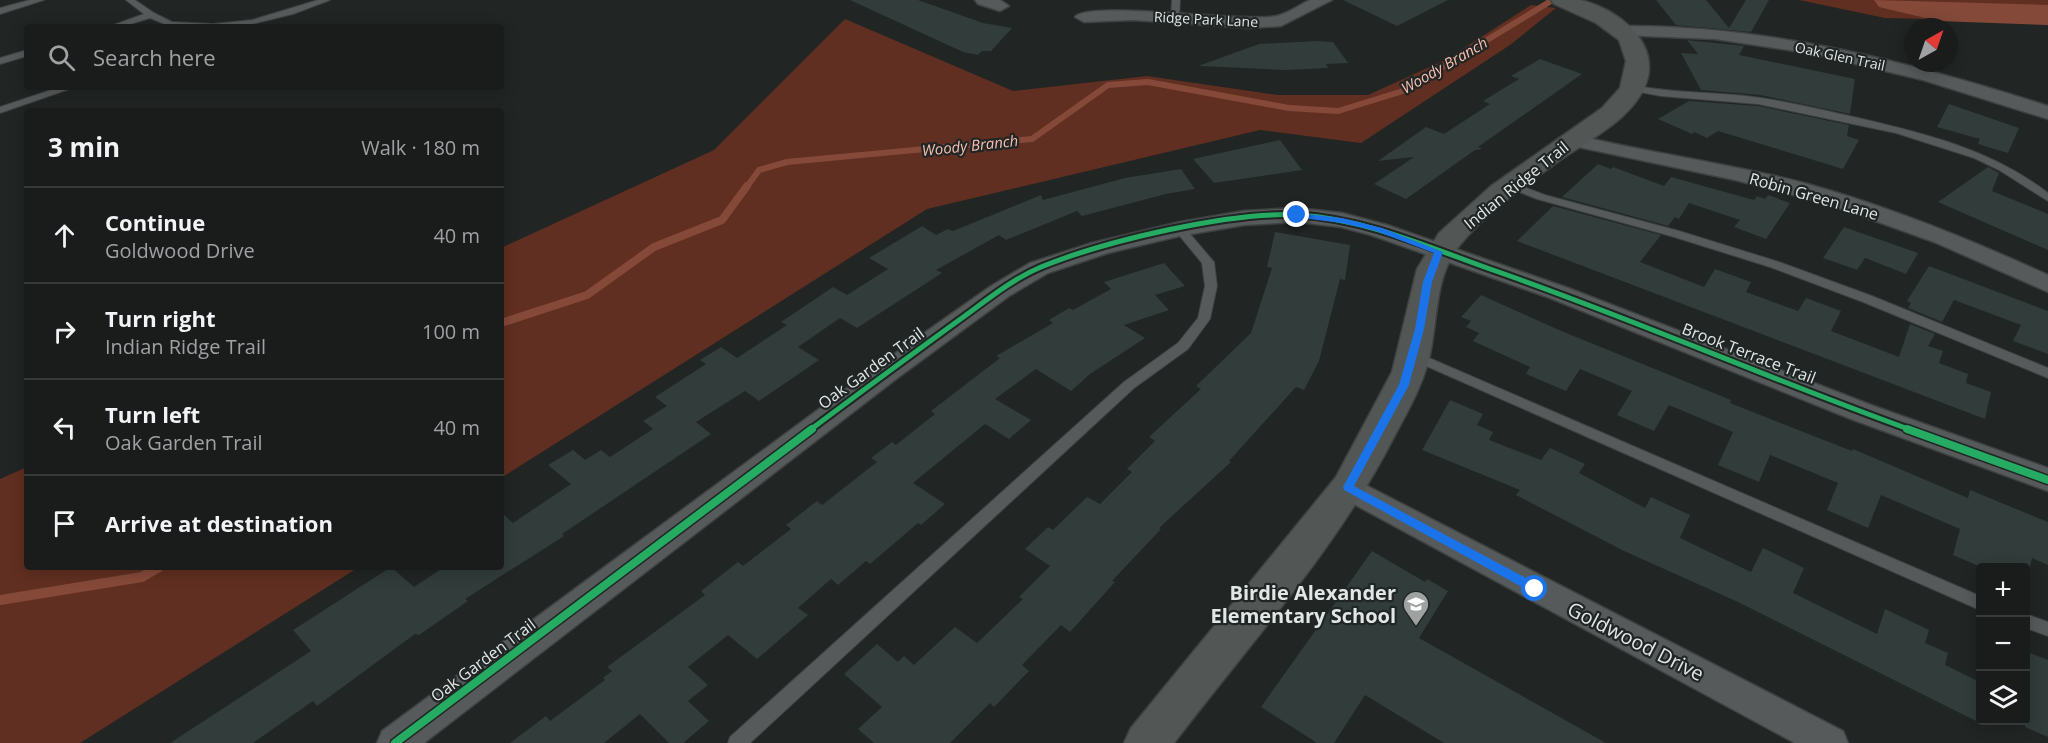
<!DOCTYPE html>
<meta charset="utf-8">
<style>
:root{--surface:#191c1b;--page:#222524;--text:#f1f3f6;--muted:#9fa1a3;--line:#373a3a}
body{margin:0;font-family:"Open Sans",sans-serif;background:var(--page);color:var(--text)}
.controls{position:absolute;right:18px;bottom:18px;display:grid;overflow:hidden;border-radius:6px;box-shadow:0 3px 15px #0003}
.controls button{width:54px;height:54px;display:grid;place-items:center;padding:0;border:0;border-bottom:2px solid var(--line);background:var(--surface);color:var(--text);font:30px sans-serif}
.compass{position:absolute;left:1904px;top:18px;width:54px;height:54px;border-radius:50%;background:var(--surface);box-shadow:0 3px 15px #0003;rotate:40deg}
.stop{position:absolute;width:18px;height:18px;margin:-14px;border:4px solid #1a73e8;border-radius:50%;background:#fff}
.stop.end{background:#1a73e8;border-color:#fff;box-shadow:0 2px 6px #0008}
.list{margin:0;padding:0;list-style:none}
h2{display:flex;justify-content:space-between;align-items:center;height:78px;margin:0;padding:0 24px;font-size:26px}
h2 small{font-size:20px;font-weight:400;color:var(--muted)}
.list li{display:grid;grid-template-columns:39px 1fr auto;gap:18px;align-items:center;box-sizing:border-box;height:96px;padding:0 24px;border-top:2px solid var(--line)}
.list b{display:block;font-size:22px;white-space:nowrap}
.list p{margin:0;font-size:20px;white-space:nowrap;color:var(--muted)}
.list em{font-size:20px;font-style:normal;color:var(--muted)}
.icon{flex:none;width:33px;height:33px;fill:none;stroke:currentColor;stroke-width:2;stroke-linecap:round;stroke-linejoin:round}
.map{position:relative;flex:none;width:2048px;height:743px;overflow:hidden}
.search{position:absolute;background:var(--surface);box-shadow:0 3px 15px #0003;left:24px;top:24px;width:480px;height:66px;display:flex;align-items:center;gap:15px;box-sizing:border-box;padding:0 21px;border-radius:6px;color:var(--muted);font-size:22px}
.panel{position:absolute;background:var(--surface);box-shadow:0 3px 15px #0003;left:24px;top:108px;width:480px;height:462px;border-radius:6px}
.map>svg:first-child{display:block}
.green{fill:#612f21}
.lines{fill:none;stroke-linecap:round;stroke-linejoin:round}
.stream-far2{stroke:#854939;stroke-width:6}
.stream-far1{stroke:#854939;stroke-width:8}
.stream{stroke:#854939;stroke-width:10}
.river{fill:#854939;fill-rule:evenodd}
.building{fill:#313c3b}
.lane-casing{stroke:#3e4140;stroke-width:2}
.street-casing{stroke:#3e4140;stroke-width:3}
.secondary-casing{stroke:#3e4140;stroke-width:3}
.lane{fill:#575a5a;fill-rule:evenodd}
.street{fill:#575a5a;fill-rule:evenodd}
.secondary{fill:#525756;fill-rule:evenodd}
.cycleway-far1-casing{stroke:#202625;stroke-width:9}
.cycleway-casing{stroke:#202625;stroke-width:11}
.cycleway-far1{stroke:#26ab63;stroke-width:5}
.cycleway{stroke:#26ab63;stroke-width:8}
.route{fill:#1a73e8}
.labels{text-anchor:middle;dominant-baseline:central;stroke-width:4.5;stroke-linejoin:round;paint-order:stroke}
.far-street-label{font-size:14px;fill:#e2e6e5;stroke:#202625}
.far-water-label{font-size:15px;font-style:italic;fill:#fbbeae;stroke:#202625}
.street-label{font-size:16px;fill:#e2e6e5;stroke:#202625}
.near-poi-label{font-size:20px;font-weight:bold;fill:#e2e6e5;stroke:#202625;text-anchor:end}
.near-street-label{font-size:20px;fill:#e2e6e5;stroke:#202625}
</style>
<div class="map">
<svg width="2048" height="743" viewBox="0 0 2048 743">
<rect width="100%" height="100%" fill="#212524"/>
<g class="green">
<polygon points="1799,0 2048,0 2048,22 1885,18"/>
<polygon points="1531,5 1556,8 1510,45 1361,143 1260,130 927,209 501,478 501,248 714,150 845,19 1013,91 1147,76 1278,95 1368,95 1447,59"/>
<polygon points="27,467 27,567 359,567 80,743 0,743 0,479"/>
</g>
<g class="lines">
<polyline class="stream-far2" points="746,188 759,170 787,162 1032,139 1108,85 1148,82 1289,108 1338,111 1403,91 1551,1"/>
<polyline class="stream-far1" points="501,323 587,295 654,247 722,220 747,186"/>
<polyline class="stream" points="0,600 142,577 159,567"/>
<polygon class="river" points="1874,0 2048,5 2048,25 1938,21 1879,7"/>
</g>
<g class="building">
<polygon points="850,0 918,0 983,23 1012,28 991,51 982,51 978,55 963,52"/>
<polygon points="1343,0 1448,0 1397,26"/>
<polygon points="1656,0 1706,0 1729,28 1746,0 1769,0 1751,32 1676,25"/>
<polygon points="1687,40 1744,46 1739,55 1855,79 1850,114 1760,95 1701,90 1681,53 1698,54"/>
<polygon points="1315,41 1333,42 1348,63 1326,64 1328,68 1286,70 1198,66 1259,44"/>
<polygon points="1540,59 1582,74 1478,147 1483,149 1475,150 1406,199 1374,184 1414,157 1378,161 1426,127 1444,134 1490,104 1483,101 1519,79 1511,76"/>
<polygon points="1689,101 1758,106 1849,125 1847,136 1859,140 1843,169 1718,131 1707,138 1694,132 1692,134 1658,119"/>
<polygon points="1949,104 2019,128 2008,153 1978,144 1980,139 1937,127"/>
<polygon points="1280,140 1302,170 1214,183 1193,159"/>
<polygon points="1598,164 1611,169 1613,167 1664,186 1671,177 1754,200 1757,196 1765,199 1768,195 1790,203 1766,239 1734,227 1740,220 1689,203 1679,219 1675,217 1668,226 1562,197"/>
<polygon points="1988,167 1999,173 1992,191 2048,214 2048,250 1938,202"/>
<polygon points="1181,169 1195,189 1166,194 1082,216 1077,211 1006,240 999,235 936,270 942,273 857,328 840,318 798,347 819,360 759,401 745,391 696,422 711,434 562,534 564,536 465,599 468,601 419,635 415,634 317,706 313,701 253,743 170,743 311,651 293,630 391,567 414,587 444,567 501,567 501,512 513,523 571,484 548,465 573,450 585,460 601,450 610,457 653,429 643,421 667,406 655,397 706,364 700,360 721,347 737,358 787,325 781,322 833,287 847,295 888,269 869,258 922,226 936,235 948,229 953,231 1041,195 1043,200 1125,178"/>
<polygon points="1553,206 1661,235 1640,262 1704,287 1715,269 1751,282 1746,292 1798,311 1806,298 1841,311 1831,331 1899,357 1910,324 1935,334 1928,346 1943,351 1939,363 1968,374 1966,383 1991,392 1985,419 1517,241"/>
<polygon points="1844,227 1918,253 1906,274 1865,258 1857,270 1823,258"/>
<polygon points="1275,232 1350,245 1345,280 1340,279 1319,361 1304,390 1296,387 1229,461 1231,462 1159,528 1161,529 1112,581 1115,582 1070,632 1061,625 1022,665 1029,671 994,707 990,703 950,743 874,743 858,729 882,707 844,674 877,644 898,662 904,656 914,665 955,627 977,643 1023,599 1019,597 1050,566 1025,549 1048,527 1053,530 1087,497 1100,504 1132,472 1127,469 1155,441 1149,437 1201,389 1196,386 1251,333 1272,268 1267,267"/>
<polygon points="1164,263 1185,286 1155,295 1169,310 1124,325 1145,338 1090,374 1071,391 1036,369 995,399 1031,420 1009,439 985,424 913,483 945,504 921,525 918,523 870,564 866,561 838,585 831,579 798,608 808,615 757,659 728,635 688,667 708,685 688,701 709,721 683,743 669,743 640,714 604,743 510,743 546,716 550,721 605,680 603,678 612,671 607,667 705,595 701,591 738,562 743,566 791,529 786,525 817,501 822,505 877,462 871,458 892,442 896,445 935,414 931,411 1000,358 996,356 1053,323 1049,320 1069,308 1073,310 1111,289 1104,282"/>
<polygon points="1929,266 2048,311 2048,354 2013,341 2021,325 1954,300 1942,322 1908,308 1911,303 1907,301"/>
<polygon points="1481,295 1559,330 1731,400 1730,403 1852,451 1853,449 1968,498 1970,490 2048,522 2048,565 2032,558 2029,572 2025,567 1981,567 1953,555 1960,529 1881,495 1868,528 1827,510 1838,483 1770,455 1759,482 1718,465 1733,432 1669,405 1654,431 1617,415 1632,391 1580,369 1566,391 1526,374 1530,367 1473,341 1479,333 1466,327 1471,321 1461,317"/>
<polygon points="1450,400 1483,414 1477,425 1493,432 1489,440 1541,460 1550,448 1585,464 1579,473 1645,508 1651,497 1690,515 1680,538 1751,572 1763,548 1804,568 1793,593 1877,634 1885,609 1929,630 1925,643 1948,653 1945,665 1980,682 1980,723 1738,602 1624,551 1516,495 1520,490 1422,450"/>
<polygon points="1372,551 1425,582 1427,579 1448,591 1419,638 1606,743 1444,743 1365,695 1334,743 1317,743 1261,707"/>
<polygon points="2025,651 2048,660 2048,737 2025,727"/>
</g>
<g class="lines">
<g class="lane-casing">
<g id="lane">
<polygon points="30,0 44,0 0,14 0,8"/>
<polygon points="126,0 135,0 154,13 172,22 213,24 252,20 318,0 330,0 293,14 239,27 172,27 150,18 121,27 108,27 144,14"/>
<polygon points="1172,0 1180,0 1179,18 1175,21 1171,18"/>
<polygon points="27,50 27,56 0,64 0,58"/>
<path d="M 1632,85 C 1670,93 1708,92 1746,96 C 1782,100 1818,109 1854,117 C 1923,133 1991,149 2048,193 L 2048,201 L 1999,170 L 1974,158 L 1896,133 L 1758,104 L 1661,96 L 1629,90 L 1629,86 Z"/>
<polygon points="60,87 75,87 0,113 0,107"/>
<polygon points="1511,182 1545,195 1679,231 1779,262 1872,296 2048,368 2048,378 1863,302 1770,267 1671,236 1537,199 1507,187 1506,185"/>
<polygon points="1180,226 1184,227 1214,262 1217,286 1210,319 1188,349 1134,388 750,743 728,743 730,737 1124,382 1178,343 1198,318 1205,286 1202,263 1174,229"/>
<polygon points="1413,351 1980,596 1980,610 1408,358 1406,355 1408,352"/>
<polygon points="2026,614 2048,622 2048,636 2026,628"/>
</g>
</g>
<g class="street-casing">
<g id="street">
<polygon points="975,0 1000,0 1009,6 1000,11 978,4"/>
<path d="M 1310,0 L 1332,0 L 1281,26 L 1249,28 L 1133,20 L 1084,22 L 1075,17 C 1089,0 1244,23 1276,16 C 1287,14 1299,5 1310,0 Z"/>
<path d="M 1626,26 C 1772,26 1910,62 2048,106 L 2048,119 L 1923,80 L 1809,53 L 1715,39 L 1620,35 L 1617,31 Z"/>
<path d="M 1571,134 C 1648,153 1727,163 1804,183 C 1888,206 1969,239 2048,275 L 2048,292 L 1934,242 L 1825,203 L 1735,180 L 1564,144 L 1561,140 L 1564,136 Z"/>
<polygon points="1297,208 1342,213 1387,225 1568,288 1871,405 2048,468 2048,491 1851,419 1550,298 1371,235 1341,227 1297,222 1244,225 1180,236 1108,253 1048,273 1009,296 896,379 424,743 377,743 382,731 876,367 991,286 1030,263 1092,243 1180,222 1244,211"/>
<polygon points="1348,476 1843,731 1848,743 1795,743 1337,495 1333,487 1337,479"/>
</g>
</g>
<g class="secondary-casing">
<path id="secondary" d="M 1551,0 C 1560,0 1571,0 1580,0 C 1615,8 1656,38 1648,77 C 1638,119 1583,142 1552,166 C 1520,189 1484,215 1459,246 C 1434,277 1438,322 1429,359 C 1422,386 1408,411 1395,435 C 1338,548 1250,643 1174,743 L 1124,743 L 1131,728 L 1336,477 L 1392,372 L 1417,269 L 1439,233 L 1491,186 L 1602,108 L 1620,88 L 1626,61 L 1619,40 L 1596,23 L 1554,4 Z"/>
</g>
<use href="#lane" class="lane"/>
<use href="#street" class="street"/>
<use href="#secondary" class="secondary"/>
<g class="cycleway-far1-casing">
<path id="cycleway-far1" d="M 810,430 C 858,394 907,358 955,323 C 982,304 1010,280 1041,267 C 1105,241 1231,211 1299,215 C 1365,219 1428,247 1490,269 C 1632,318 1769,379 1911,430"/>
</g>
<g class="cycleway-casing">
<g id="cycleway">
<polyline points="1907,429 2048,480"/>
<polyline points="395,743 812,429"/>
</g>
</g>
<use href="#cycleway-far1" class="cycleway-far1"/>
<use href="#cycleway" class="cycleway"/>
</g>
<polygon class="route" points="1297,213 1342,218 1382,228 1443,252 1432,282 1424,329 1409,385 1354,486 1539,585 1539,592 1531,592 1344,490 1343,487 1399,385 1415,329 1423,282 1434,253 1376,231 1342,223 1294,217"/>
<defs>
<g id="school-pin" transform="scale(1.35)"><path d="M0 17L-7.5 6A9.5 9.5 0 1 1 7.5 6Z" fill="#9ea2a1" stroke="#202625"/><path d="M0-5L7-2L0 1L-7-2ZM-4 1L0 2.5L4 1V4Q0 6-4 4Z" fill="#fff"/></g>
</defs>
<g fill-rule="evenodd">
<use href="#school-pin" x="1416" y="604"/>
</g>
<g class="labels">
<g class="far-street-label">
<text transform="translate(1206 19) rotate(3)">Ridge Park Lane</text>
<text transform="translate(1840 56) rotate(12)">Oak Glen Trail</text>
</g>
<g class="far-water-label">
<text transform="translate(1444 65) rotate(-30)">Woody Branch</text>
<text transform="translate(970 145) rotate(-6)">Woody Branch</text>
</g>
<g class="street-label">
<text transform="translate(1516 185) rotate(-39)">Indian Ridge Trail</text>
<text transform="translate(1814 196) rotate(16)">Robin Green Lane</text>
<text transform="translate(1749 353) rotate(21)">Brook Terrace Trail</text>
<text transform="translate(871 368) rotate(-36)">Oak Garden Trail</text>
<text transform="translate(483 660) rotate(-37)">Oak Garden Trail</text>
</g>
<g class="near-poi-label">
<text x="1396" y="592">Birdie Alexander<tspan x="1396" dy="23">Elementary School</tspan></text>
</g>
<g class="near-street-label">
<text transform="translate(1636 641) rotate(27)">Goldwood Drive</text>
</g>
</g>
</svg>
<div class="controls">
<button>+</button>
<button>−</button>
<button><svg class="icon" aria-label="layers" viewBox="0 0 24 24"><path d="M12 4l9 5-9 5-9-5zM3 14l9 5 9-5"/></svg></button>
</div>
<svg class="compass" viewBox="-18 -18 36 36"><path d="M0-13l5 13h-10z" fill="#e53935"/><path d="M0 13l5-13h-10z" fill="#9fa1a3"/></svg>
<div class="stop" style="left:1535px;top:589px"></div>
<div class="stop end" style="left:1297px;top:215px"></div>
<div class="search"><svg class="icon" aria-label="search" viewBox="0 0 24 24"><circle cx="10" cy="10" r="6"/><path d="M15 15l6 6"/></svg>Search here</div>
<section class="panel">
<h2>3 min<small>Walk · 180 m</small></h2>
<ul class="list">
<li><svg class="icon" aria-label="ahead" viewBox="0 0 24 24"><path d="M12 20V5M6 11l6-6 6 6"/></svg><div><b>Continue</b><p>Goldwood Drive</p></div><em>40 m</em></li>
<li><svg class="icon" aria-label="right" viewBox="0 0 24 24"><path d="M7 20v-9h11M14 6l5 5-5 5"/></svg><div><b>Turn right</b><p>Indian Ridge Trail</p></div><em>100 m</em></li>
<li><svg class="icon" aria-label="left" viewBox="0 0 24 24"><path d="M17 20v-9H6M10 6l-5 5 5 5"/></svg><div><b>Turn left</b><p>Oak Garden Trail</p></div><em>40 m</em></li>
<li><svg class="icon" aria-label="arrive" viewBox="0 0 24 24"><path d="M6 21V4h12l-3 4 3 4H6"/></svg><div><b>Arrive at destination</b></div></li>
</ul>
</section>
</div>
